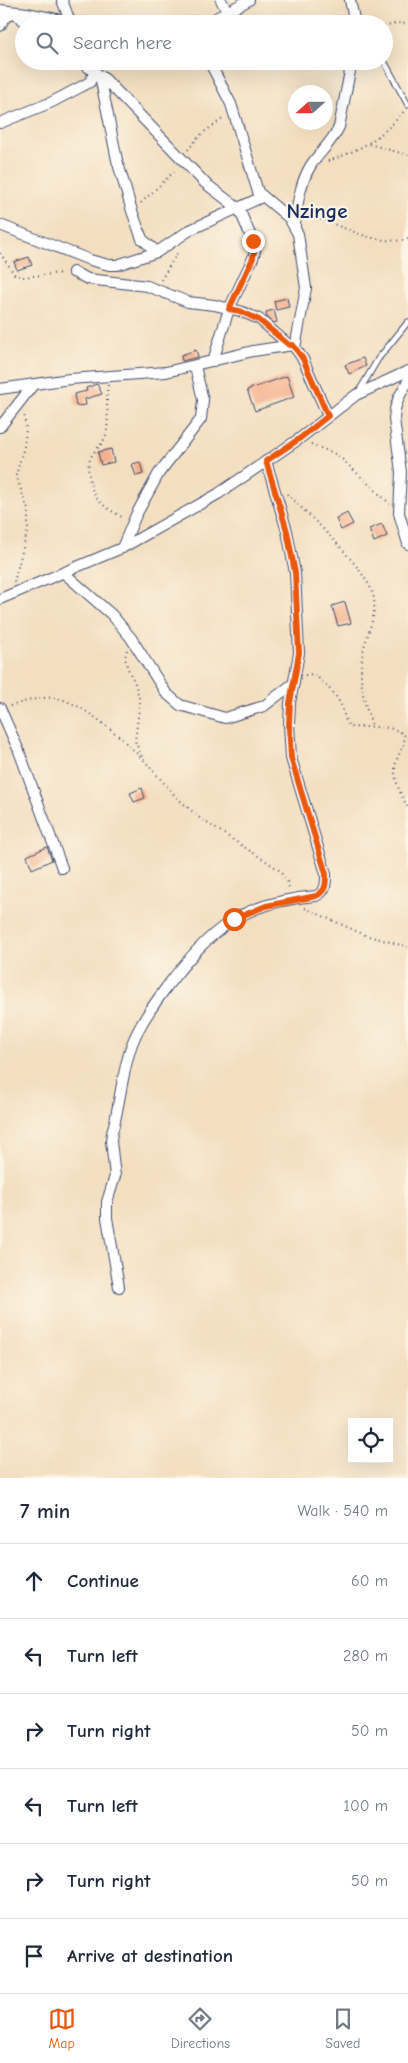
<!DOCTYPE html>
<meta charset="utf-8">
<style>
:root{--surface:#fff;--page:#f6f6f7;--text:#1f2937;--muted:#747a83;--line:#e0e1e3;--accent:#ea580c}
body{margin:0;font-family:"Comic Neue",sans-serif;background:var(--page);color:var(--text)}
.controls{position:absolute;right:15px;bottom:15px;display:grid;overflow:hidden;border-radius:0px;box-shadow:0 5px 20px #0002}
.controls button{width:45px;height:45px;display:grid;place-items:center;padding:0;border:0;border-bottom:1px solid var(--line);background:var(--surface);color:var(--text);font:25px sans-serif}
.compass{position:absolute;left:288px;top:85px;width:45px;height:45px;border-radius:50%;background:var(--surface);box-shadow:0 5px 20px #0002;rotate:249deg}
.stop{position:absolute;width:15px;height:15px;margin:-11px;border:4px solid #ea580c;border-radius:50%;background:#fff}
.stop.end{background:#ea580c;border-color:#fff;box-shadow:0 1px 5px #0008}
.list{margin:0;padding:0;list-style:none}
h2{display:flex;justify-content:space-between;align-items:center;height:65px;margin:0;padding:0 20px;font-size:21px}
h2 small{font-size:16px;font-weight:400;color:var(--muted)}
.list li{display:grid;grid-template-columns:32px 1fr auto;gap:15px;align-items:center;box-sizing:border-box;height:75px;padding:0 20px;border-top:1px solid var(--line)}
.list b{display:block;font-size:19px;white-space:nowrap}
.list em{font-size:16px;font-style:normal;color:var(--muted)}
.icon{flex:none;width:28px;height:28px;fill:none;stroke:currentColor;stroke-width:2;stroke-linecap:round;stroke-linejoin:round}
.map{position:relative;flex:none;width:408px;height:1478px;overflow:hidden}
.search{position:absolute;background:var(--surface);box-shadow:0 5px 20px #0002;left:15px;right:15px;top:15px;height:55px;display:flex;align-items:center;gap:12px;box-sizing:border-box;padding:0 18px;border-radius:28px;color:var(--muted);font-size:19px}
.sheet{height:515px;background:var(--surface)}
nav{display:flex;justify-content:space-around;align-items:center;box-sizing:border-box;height:70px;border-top:1px solid var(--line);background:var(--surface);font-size:14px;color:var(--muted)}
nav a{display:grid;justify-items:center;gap:2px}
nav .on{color:var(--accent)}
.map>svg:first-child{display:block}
.building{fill:#f5b18d}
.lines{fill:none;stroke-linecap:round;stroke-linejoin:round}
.service-casing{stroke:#3b496d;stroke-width:7}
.minor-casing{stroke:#3b496d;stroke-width:12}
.path{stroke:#3b496d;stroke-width:2;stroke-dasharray:1 4;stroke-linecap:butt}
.service{stroke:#fff;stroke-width:5}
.minor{stroke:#fff;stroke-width:10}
.route{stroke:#ea580c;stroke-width:6}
.labels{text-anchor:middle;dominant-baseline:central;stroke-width:4.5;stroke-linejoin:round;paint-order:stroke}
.quarter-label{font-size:21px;font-weight:bold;fill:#1b2f5e;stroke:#fcf5e5}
</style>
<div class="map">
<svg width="408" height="1478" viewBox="0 0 408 1478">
<rect width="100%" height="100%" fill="#fcf5e5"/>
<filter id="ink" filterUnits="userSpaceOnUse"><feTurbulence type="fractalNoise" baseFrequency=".02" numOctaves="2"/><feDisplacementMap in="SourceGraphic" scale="10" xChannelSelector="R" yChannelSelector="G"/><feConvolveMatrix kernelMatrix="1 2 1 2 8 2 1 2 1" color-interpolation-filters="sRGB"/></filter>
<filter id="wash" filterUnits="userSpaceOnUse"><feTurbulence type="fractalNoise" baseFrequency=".0096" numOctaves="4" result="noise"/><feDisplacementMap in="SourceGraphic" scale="20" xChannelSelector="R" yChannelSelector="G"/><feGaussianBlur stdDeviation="1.12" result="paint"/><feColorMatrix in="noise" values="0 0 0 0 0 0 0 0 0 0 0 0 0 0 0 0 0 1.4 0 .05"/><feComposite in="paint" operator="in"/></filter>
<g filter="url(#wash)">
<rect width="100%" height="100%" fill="#f3dec0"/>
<g id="blocks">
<g class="building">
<polygon points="29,257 32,265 17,270 14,262"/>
<polygon points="287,298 289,307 276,310 274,301"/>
<polygon points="274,310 277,322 274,323 267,317 266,312"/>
<polygon points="196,350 198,357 182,361 181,355"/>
<polygon points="363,358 366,366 349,374 345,365"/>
<polygon points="287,376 294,397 255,411 247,390"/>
<polygon points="97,384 102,394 85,399 86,405 76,406 74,394 87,391 86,388"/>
<polygon points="111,449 114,462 101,465 98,452"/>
<polygon points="140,462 143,474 136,476 132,464"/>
<polygon points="347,513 353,524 341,530 336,519"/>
<polygon points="382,524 387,536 374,542 369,529"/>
<polygon points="345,602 351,623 338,626 332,606"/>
<polygon points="142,788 145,798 134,802 130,793"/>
<polygon points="47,847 52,860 32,869 27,856"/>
</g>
</g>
</g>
<g filter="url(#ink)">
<use href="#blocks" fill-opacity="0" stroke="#3b496d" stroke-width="1"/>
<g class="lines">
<g class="service-casing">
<g id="service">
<polyline points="384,61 408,105"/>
<polyline points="358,393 378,359 408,322"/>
</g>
</g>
<g class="minor-casing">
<g id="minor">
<polyline points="62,0 71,24"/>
<polyline points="221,0 227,11"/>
<polyline points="350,0 355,24"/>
<polyline points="0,10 27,13 81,24"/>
<polyline points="16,12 18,16 28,24"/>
<polyline points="205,24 249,0"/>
<polyline points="0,26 4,19 13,12"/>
<polyline points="79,61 105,79 205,183 239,209 253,241 255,251 253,258 229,309 213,361"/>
<polyline points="209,61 231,104 258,192 289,218 298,234 306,288 295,348"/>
<polyline points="100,76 117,160 132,211 142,239 157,252"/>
<polyline points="0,123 52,102 90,82 95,71"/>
<polyline points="0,225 90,260 109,265 117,265 157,252 190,230 262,197"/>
<path d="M 295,225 C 297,205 300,183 311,165 C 320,152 332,142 339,127 L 352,61"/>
<polyline points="73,272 88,279 147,286 188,302 214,305 240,311 259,319 289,345"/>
<polyline points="408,381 399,397 395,409 394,419 401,472 399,513 408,544"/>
<polyline points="0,389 70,379 166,372 253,351 293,345 303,359 328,416"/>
<polyline points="0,427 33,385"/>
<polyline points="122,548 136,515 159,473 201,419 203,400 195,366"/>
<polyline points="64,573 112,615 131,638 166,693 180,705 225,718 264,706 294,683"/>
<polyline points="0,599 122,548 218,494 299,439 356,395 408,371"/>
<polyline points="0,708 19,751 62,868"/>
<path d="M 119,1287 L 107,1218 L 107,1202 L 115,1176 L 111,1141 L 112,1133 C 120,1104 122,1072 132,1044 C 140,1023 155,1003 168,985 C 211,929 242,902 316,896 C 326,891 326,885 326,874 L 291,758 L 289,724 L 290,703 L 299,653 L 295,573 L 287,531 L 266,461"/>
</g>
</g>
<g class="path">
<polyline points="384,27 397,23 408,24"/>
<polyline points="369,144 408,155"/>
<polyline points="188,150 200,135 225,117"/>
<path d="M 328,161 C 359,151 383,137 404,111"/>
<polyline points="141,203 177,169"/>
<path d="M 306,216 C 340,222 372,247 408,239"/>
<polyline points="0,253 15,275 23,277 62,273"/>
<polyline points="161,280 179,250"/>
<path d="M 108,385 C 105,402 110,419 106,435 C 103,445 95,449 91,457 C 88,462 88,470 89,476 C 92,500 104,507 124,518"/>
<polyline points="311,444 335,454 342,459 390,504"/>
<path d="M 287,494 C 308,514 371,572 374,599 C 376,617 368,631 364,648 C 357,675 363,700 372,726"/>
<polyline points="14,582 28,529 28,510 16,475 24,447 26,429 24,412"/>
<polyline points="127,650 125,658 128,669 135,683 140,701 135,741 143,759 176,797 201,819 278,869 287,881 289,888"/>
<path d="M 305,675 L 313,674 C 323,681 336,694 341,705 C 344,712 344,721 350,727 C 365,728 394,723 405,736 C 404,746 399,753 396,762 C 392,778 401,795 408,808"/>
<path d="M 10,706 C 24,702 41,696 56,698 C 83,703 123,738 141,758"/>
<polyline points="305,908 365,935 408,947"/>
</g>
<use href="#service" class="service"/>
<use href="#minor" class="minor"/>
</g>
</g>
<g class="lines" filter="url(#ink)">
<path class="route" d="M 234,919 L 266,906 L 316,896 C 326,891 326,885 326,874 L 291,758 L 289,724 L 290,703 L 299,653 L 295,573 L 287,531 L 266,461 L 299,439 L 328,416 L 303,359 L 293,345 L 289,345 L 259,320 L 240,311 L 229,309 L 253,258 L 254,251 L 253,241"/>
</g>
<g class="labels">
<g class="quarter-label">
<text x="317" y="211">Nzinge</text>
</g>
</g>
</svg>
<div class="controls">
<button><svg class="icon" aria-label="locate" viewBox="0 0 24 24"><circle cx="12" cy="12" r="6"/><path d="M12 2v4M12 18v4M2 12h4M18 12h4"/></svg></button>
</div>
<svg class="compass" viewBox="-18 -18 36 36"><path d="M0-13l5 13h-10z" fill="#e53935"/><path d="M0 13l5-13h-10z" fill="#747a83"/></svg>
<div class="stop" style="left:234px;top:919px"></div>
<div class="stop end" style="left:253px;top:241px"></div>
<div class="search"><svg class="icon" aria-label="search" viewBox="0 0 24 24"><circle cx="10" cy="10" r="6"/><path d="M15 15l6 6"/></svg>Search here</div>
</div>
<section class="sheet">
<h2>7 min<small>Walk · 540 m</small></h2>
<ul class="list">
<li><svg class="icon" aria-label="ahead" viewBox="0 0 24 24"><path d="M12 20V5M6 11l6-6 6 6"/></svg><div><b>Continue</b></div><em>60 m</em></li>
<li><svg class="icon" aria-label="left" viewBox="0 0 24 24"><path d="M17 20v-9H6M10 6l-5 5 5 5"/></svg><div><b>Turn left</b></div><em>280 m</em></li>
<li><svg class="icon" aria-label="right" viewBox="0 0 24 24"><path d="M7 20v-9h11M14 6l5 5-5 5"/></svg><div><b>Turn right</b></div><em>50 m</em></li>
<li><svg class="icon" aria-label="left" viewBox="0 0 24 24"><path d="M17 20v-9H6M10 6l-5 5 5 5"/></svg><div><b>Turn left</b></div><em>100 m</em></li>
<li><svg class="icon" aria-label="right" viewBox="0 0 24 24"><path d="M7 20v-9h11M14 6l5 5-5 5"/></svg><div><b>Turn right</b></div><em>50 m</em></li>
<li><svg class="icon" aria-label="arrive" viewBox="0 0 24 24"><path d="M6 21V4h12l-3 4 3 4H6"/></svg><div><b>Arrive at destination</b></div></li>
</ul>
</section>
<nav>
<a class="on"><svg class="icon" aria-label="map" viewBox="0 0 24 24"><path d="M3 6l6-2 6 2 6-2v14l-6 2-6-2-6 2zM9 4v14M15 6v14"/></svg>Map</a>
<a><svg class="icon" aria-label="directions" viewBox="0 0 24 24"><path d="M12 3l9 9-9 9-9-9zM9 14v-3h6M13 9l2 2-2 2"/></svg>Directions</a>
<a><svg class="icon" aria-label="saved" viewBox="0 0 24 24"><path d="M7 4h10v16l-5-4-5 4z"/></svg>Saved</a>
</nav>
